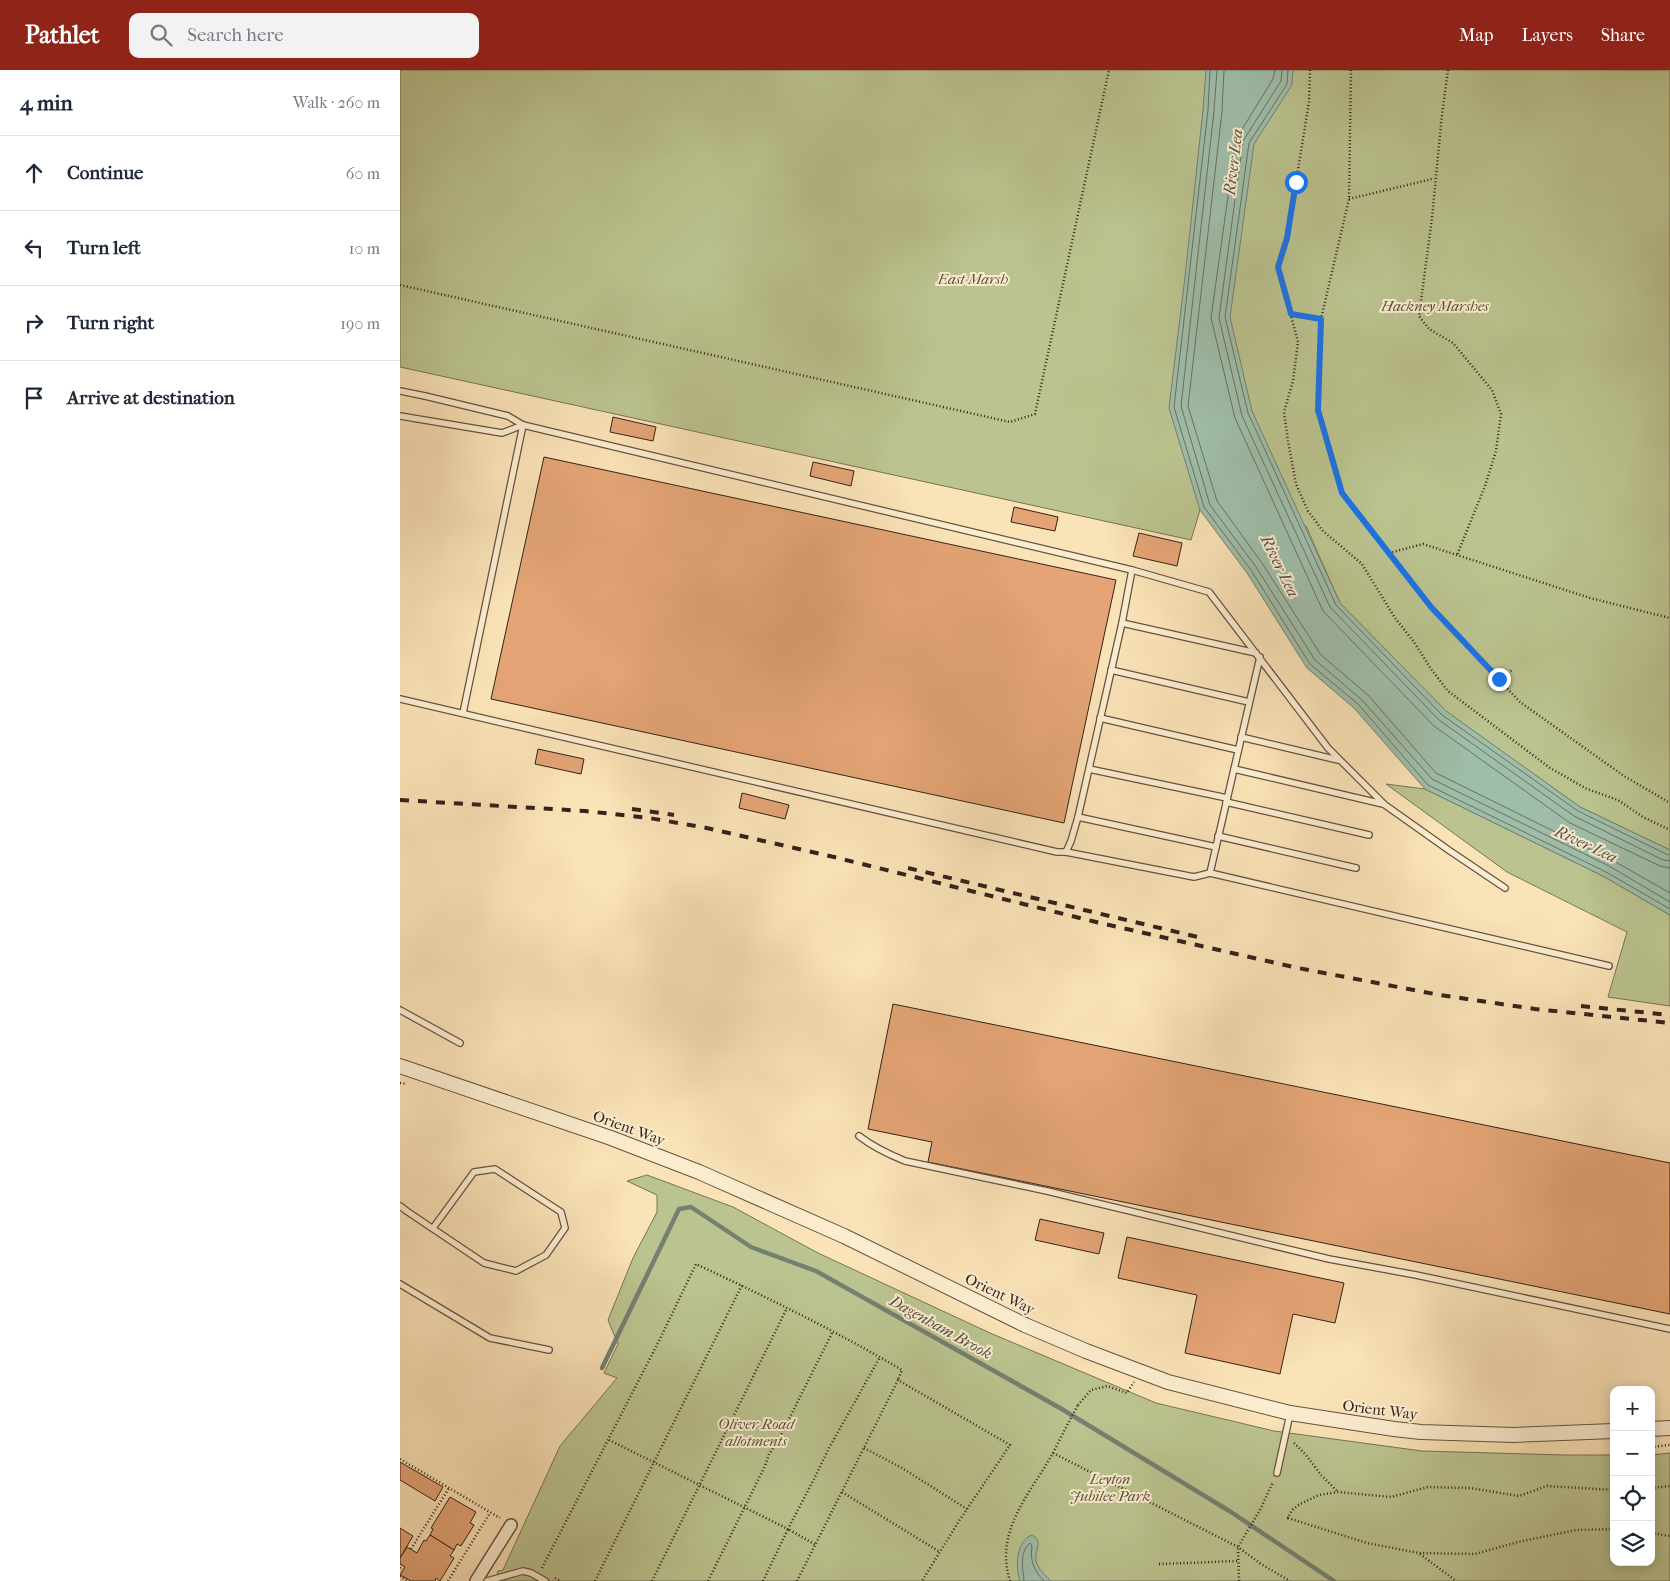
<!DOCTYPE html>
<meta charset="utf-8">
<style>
:root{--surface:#fff;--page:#f2f2f3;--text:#1f2937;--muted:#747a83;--line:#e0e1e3;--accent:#8f2418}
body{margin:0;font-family:"IM FELL French Canon",serif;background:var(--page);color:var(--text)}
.controls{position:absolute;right:15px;bottom:15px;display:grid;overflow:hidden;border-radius:10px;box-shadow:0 2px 12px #0003}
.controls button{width:45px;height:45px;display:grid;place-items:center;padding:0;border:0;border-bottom:1px solid var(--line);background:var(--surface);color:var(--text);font:25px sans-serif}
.stop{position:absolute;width:15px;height:15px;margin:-11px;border:4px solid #1a73e8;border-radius:50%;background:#fff}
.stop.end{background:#1a73e8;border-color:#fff;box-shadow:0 1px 5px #0008}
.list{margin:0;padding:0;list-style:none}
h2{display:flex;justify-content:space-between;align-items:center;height:65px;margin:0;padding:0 20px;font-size:21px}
h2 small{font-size:16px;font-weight:400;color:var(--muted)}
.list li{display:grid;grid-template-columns:32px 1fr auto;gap:15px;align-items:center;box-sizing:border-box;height:75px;padding:0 20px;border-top:1px solid var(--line)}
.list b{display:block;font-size:19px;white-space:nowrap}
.list em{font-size:16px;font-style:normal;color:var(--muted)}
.icon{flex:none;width:28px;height:28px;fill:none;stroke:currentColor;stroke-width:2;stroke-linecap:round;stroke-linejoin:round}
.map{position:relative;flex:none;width:1270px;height:1511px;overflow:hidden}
header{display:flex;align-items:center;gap:30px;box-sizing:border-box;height:70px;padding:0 25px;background:var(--accent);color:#fff}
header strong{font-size:24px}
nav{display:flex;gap:28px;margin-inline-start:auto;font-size:18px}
.search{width:350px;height:45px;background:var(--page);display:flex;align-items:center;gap:12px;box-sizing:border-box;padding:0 18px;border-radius:10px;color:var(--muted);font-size:19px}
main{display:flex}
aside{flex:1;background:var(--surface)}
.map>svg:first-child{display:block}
.green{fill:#bbc490;stroke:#787355}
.water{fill:#9fbeaa;stroke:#748070}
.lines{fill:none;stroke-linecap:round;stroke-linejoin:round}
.shore{stroke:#6a7062;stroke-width:1}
.stream{stroke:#748070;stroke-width:4.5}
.building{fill:#e4a475;stroke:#34221a}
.service-casing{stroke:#665241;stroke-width:8}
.minor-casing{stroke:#665241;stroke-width:14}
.tertiary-casing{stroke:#665241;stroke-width:16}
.path{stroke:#34221a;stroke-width:2.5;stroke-dasharray:1 2.5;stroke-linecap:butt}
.service{stroke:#fcedd0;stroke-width:5.5}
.minor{stroke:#fcedd0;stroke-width:11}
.tertiary{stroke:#fcedd0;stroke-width:14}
.rail{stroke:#34221a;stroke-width:4;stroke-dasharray:9 9;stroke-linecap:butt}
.route{stroke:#1a73e8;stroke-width:6}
.labels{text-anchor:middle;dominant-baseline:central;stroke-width:4;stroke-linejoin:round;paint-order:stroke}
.park-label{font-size:15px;font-style:italic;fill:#5c533d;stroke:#fcedd0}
.street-label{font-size:15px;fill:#34221a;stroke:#fcedd0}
.water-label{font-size:16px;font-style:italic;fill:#545145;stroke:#fcedd0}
</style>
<header>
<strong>Pathlet</strong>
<div class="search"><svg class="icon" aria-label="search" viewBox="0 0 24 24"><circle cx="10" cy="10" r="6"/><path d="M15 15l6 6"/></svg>Search here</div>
<nav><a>Map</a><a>Layers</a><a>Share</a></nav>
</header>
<main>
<aside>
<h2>4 min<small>Walk · 260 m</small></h2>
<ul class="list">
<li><svg class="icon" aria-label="ahead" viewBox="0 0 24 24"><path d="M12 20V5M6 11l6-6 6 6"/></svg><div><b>Continue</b></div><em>60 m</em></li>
<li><svg class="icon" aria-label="left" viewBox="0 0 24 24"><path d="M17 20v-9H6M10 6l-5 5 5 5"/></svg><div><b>Turn left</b></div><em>10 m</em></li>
<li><svg class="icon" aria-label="right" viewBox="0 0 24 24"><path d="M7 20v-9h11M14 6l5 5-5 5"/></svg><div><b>Turn right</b></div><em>190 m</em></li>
<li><svg class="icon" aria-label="arrive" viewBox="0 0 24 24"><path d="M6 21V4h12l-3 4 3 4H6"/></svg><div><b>Arrive at destination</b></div></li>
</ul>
</aside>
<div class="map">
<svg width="1270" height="1511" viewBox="0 0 1270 1511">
<rect width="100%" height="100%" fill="#fae3b7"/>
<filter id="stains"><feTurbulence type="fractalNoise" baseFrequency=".004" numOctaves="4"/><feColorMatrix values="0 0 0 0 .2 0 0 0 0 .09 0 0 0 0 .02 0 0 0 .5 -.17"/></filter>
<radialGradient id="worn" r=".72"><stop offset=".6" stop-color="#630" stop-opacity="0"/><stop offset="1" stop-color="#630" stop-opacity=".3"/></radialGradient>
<g class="green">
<polygon points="0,0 1270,0 1270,780 1180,737 1045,641 940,533 906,456 800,440 791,470 0,297"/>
<polygon points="986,714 1025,719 1203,806 1270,845 1270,936 1208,927 1227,862 1107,802"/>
<polygon points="247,1105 333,1137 418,1183 590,1263 756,1333 874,1361 1022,1381 1164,1385 1214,1385 1214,1492 1251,1492 1251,1385 1270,1383 1270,1511 99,1511 97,1504 98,1501 103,1500 160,1376 217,1308 204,1303 218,1274 208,1250 233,1188 257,1142 257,1125 227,1111"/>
</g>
<g class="water">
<polygon points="806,0 893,0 892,15 854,74 830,247 852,341 940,533 1046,641 1180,737 1270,780 1270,845 1203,806 1025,719 954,638 907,598 847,503 800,440 769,338 785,207 803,40"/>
<path d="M 632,1465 C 644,1471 634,1481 636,1491 C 638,1499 646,1506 651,1511 L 620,1511 C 615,1497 616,1471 632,1465 Z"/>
</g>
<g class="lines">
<g class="shore">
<polyline points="810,0 808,40 774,337 804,437 851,500 910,594 958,634 1028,715 1206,802 1270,839"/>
<polyline points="817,0 814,41 781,336 810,435 856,497 915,590 962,630 1032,709 1209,796 1270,832"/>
<polyline points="824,0 822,42 788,336 817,431 862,493 921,585 968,625 1036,703 1212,790 1270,823"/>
<polyline points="875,0 873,9 836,69 811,248 835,348 923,541 1034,656 1170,753 1260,796 1270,798"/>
<polyline points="882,0 881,11 843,71 819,248 842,346 930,537 1039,650 1174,746 1263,790 1270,791"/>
<polyline points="888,0 887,14 849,73 825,247 848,343 936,535 1042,645 1178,741 1266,784 1270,785"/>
<path d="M 624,1511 C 623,1499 619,1482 630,1473 L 632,1476 C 630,1490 633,1500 644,1511"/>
</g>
<polyline class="stream" points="202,1298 279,1139 291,1137 351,1177 416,1201 660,1338 831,1442 934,1511"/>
</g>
<g class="building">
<polygon points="213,347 256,357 253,371 210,362"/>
<polygon points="144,387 716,510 664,753 91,629"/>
<polygon points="413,392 454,401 451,416 410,406"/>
<polygon points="614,437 658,447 655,461 611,452"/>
<polygon points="739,463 782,473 777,496 733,486"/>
<polygon points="138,679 184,689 181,704 135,694"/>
<polygon points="342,723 389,735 385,749 339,738"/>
<polygon points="493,934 1270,1093 1270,1244 528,1092 532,1072 468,1059"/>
<polygon points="640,1149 704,1163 699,1184 635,1170"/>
<polygon points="727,1167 944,1213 935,1253 893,1244 880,1304 785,1283 797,1225 718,1208"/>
<polygon points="0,1392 43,1417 35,1431 0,1410"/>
<polygon points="50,1427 76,1442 70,1453 74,1455 61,1476 57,1474 54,1480 30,1465 33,1459 31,1458"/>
<polygon points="0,1458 13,1466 0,1488"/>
<polygon points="30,1465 54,1480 50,1486 54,1488 40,1511 36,1508 35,1511 11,1511 0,1505 5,1497 0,1494 0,1488 7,1477 17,1483 24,1470 26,1471"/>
</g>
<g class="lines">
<g class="service-casing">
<g id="service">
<polyline points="0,321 25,326 108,346 123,355 732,500 809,522 928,678 985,735 1050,781 1105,818"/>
<polyline points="0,346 102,363 123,355"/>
<polyline points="722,553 856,583"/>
<polyline points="711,600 849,632"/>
<polyline points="0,629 657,782 666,782 794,807 810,803 1209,896"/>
<polyline points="63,643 123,355"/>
<polyline points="700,648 838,680"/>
<polyline points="841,667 938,690"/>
<polyline points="689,699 827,728"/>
<polyline points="834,699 983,734"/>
<polyline points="826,732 969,765"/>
<polyline points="678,747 816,777"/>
<polyline points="818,766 956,798"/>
<polyline points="666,782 671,771 678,747 722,553 732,500"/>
<polyline points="810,803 860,587"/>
<polyline points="0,940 60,973"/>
<path d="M 459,1066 C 473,1077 488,1084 505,1091 L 647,1121 L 929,1189 L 1016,1205 L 1270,1259"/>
<polyline points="0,1136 8,1142 84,1193 116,1201 146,1185 165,1158 161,1142 95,1099 74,1102 33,1158"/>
<polyline points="0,1214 90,1268 149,1280"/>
<polyline points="877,1403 890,1344"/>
<polyline points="87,1511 123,1501 131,1503 145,1511"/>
</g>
</g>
<g class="minor-casing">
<polyline id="minor" points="76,1511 111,1455"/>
</g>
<g class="tertiary-casing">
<g id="tertiary">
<polyline points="0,996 211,1068 299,1102 444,1166 625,1255 686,1281 768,1312 890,1343 994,1359 1021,1362 1113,1365 1214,1361"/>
<polyline points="1251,1359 1270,1358"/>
</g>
</g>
<g class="path">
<polyline points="910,0 909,32 887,168 878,197 898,272 893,311 884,342 888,371 896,414 908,441 923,461 962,494 995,548 1014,572 1031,599 1048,621 1150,698 1187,719 1218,730 1243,747 1270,760"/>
<polyline points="951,0 949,129 921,249 918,339 942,423 1031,537 1120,632 1224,706 1270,733"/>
<polyline points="1048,0 1042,44 1032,148 1019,246 1029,259 1053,273 1092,320 1101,344 1096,381 1085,416 1057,485"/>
<polyline points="949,129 1032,109"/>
<polyline points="0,215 610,352 635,344 709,0"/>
<polyline points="891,244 921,249"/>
<polyline points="989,483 1023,474 1190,528 1270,548"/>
<polyline points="1099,609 1112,600"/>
<polyline points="0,1013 7,1014"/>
<polyline points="678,1335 691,1320 707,1316 727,1323 734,1312"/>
<polyline points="209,1370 388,1459 414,1409 429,1378 480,1287"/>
<polyline points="894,1373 906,1385 921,1405 938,1422"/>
<polyline points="1251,1377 1270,1375"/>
<polyline points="464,1378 502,1398 567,1439"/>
<polyline points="653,1383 838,1477 861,1494 890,1511"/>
<polyline points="0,1389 100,1448"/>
<polyline points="1251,1418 1270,1416"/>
<polyline points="442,1422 540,1482"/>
<polyline points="887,1448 888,1448 892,1440 900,1434 919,1425 938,1422 991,1427 1028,1417 1070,1418 1119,1426 1147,1416 1214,1420"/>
<polyline points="888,1448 967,1473 1019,1483 1075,1484 1118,1472 1176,1460 1214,1459"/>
<polyline points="1251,1463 1270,1466"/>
<polyline points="11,1479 49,1418"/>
<polyline points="1020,1484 1056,1511"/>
<polyline points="759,1494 838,1491"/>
<polyline points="0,1498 2,1495"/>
<path d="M 142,1498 L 259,1271 L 296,1194 C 366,1227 436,1261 502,1300 L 498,1310"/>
<polyline points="0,1506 8,1511"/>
<polyline points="155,1508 161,1511"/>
<polyline points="48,1511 90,1443"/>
<polyline points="195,1511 342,1215"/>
<polyline points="252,1511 387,1238"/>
<polyline points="308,1511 365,1396 369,1384 378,1371 432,1263"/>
<polyline points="363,1511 388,1459 416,1475"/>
<polyline points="397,1511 498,1310 610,1375 559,1451 522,1511"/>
<path d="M 610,1511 C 594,1461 630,1424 653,1383 C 661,1367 669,1351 678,1335"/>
<polyline points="839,1511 838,1477 860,1440 873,1412"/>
</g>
<use href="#service" class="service"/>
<use href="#minor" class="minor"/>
<use href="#tertiary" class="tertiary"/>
<g class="rail">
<polyline points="0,730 185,741 249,748 302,757 434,787 696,852 898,898 1040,925 1135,939 1270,953"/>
<polyline points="232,739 274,745"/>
<polyline points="508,798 802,868"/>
<polyline points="1181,936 1270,945"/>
</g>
</g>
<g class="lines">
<polyline class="route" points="896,112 887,168 878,197 891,244 921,249 918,340 942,423 1031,537 1099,609"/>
</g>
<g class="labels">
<g class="park-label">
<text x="573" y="209">East Marsh</text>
<text x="1035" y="236">Hackney Marshes</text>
<text x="356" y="1354">Oliver Road<tspan x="356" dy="17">allotments</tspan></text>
<text x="710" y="1409">Leyton<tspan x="710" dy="17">Jubilee Park</tspan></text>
</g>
<g class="street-label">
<text transform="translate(229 1058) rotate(20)">Orient Way</text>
<text transform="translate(600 1224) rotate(26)">Orient Way</text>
<text transform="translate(980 1340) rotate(7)">Orient Way</text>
</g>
<g class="water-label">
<text transform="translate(833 92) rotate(-83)">River Lea</text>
<text transform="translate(880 496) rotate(64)">River Lea</text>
<text transform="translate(1186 774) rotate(25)">River Lea</text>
<text transform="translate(541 1257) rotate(29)">Dagenham Brook</text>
</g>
</g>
<rect width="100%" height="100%" filter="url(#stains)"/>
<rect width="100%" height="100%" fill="url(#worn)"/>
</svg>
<div class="controls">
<button>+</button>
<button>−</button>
<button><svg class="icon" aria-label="locate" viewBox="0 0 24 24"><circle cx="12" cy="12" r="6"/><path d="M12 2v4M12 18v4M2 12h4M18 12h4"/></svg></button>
<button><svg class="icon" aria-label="layers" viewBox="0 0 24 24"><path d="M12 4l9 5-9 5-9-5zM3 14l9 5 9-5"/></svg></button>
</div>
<div class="stop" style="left:896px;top:112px"></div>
<div class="stop end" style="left:1099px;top:609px"></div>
</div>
</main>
